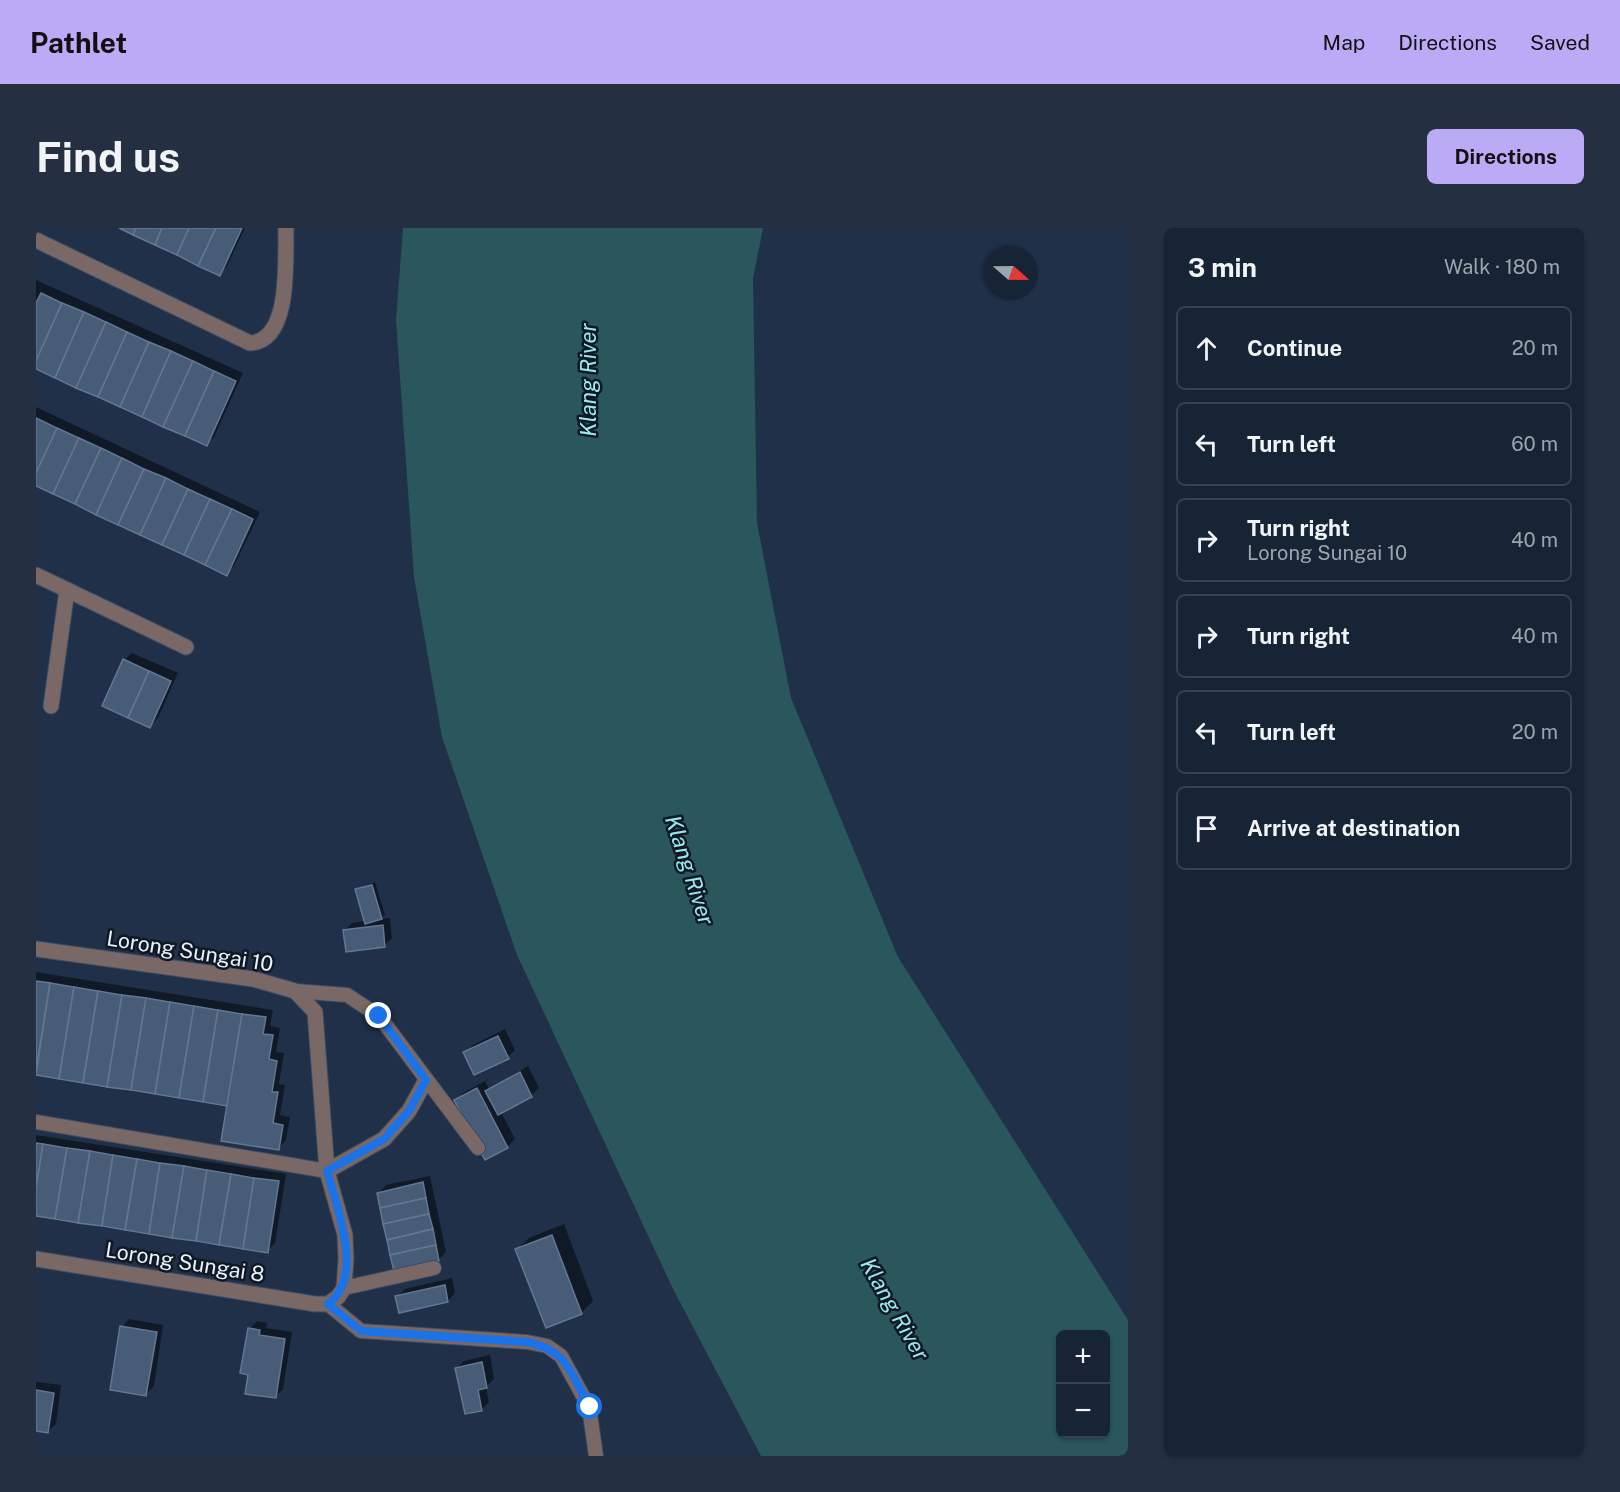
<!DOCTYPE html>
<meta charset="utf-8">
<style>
:root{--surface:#172436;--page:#243042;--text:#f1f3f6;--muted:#9ea4ad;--line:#364151;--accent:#bbaaf6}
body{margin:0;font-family:"Public Sans",sans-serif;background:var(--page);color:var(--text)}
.controls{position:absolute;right:18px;bottom:18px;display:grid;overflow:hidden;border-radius:9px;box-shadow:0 2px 4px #0004}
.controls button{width:54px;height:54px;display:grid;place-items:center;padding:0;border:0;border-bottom:2px solid var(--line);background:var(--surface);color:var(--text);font:30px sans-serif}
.compass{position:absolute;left:948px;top:18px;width:54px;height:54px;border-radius:50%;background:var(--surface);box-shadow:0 2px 4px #0004;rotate:110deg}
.stop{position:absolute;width:18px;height:18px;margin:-14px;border:4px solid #1a73e8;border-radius:50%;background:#fff}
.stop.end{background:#1a73e8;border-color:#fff;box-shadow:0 2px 6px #0008}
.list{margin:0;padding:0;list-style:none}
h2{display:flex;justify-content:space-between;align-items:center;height:78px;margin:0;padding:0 24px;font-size:26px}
h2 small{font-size:20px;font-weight:400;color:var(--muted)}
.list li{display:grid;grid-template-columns:39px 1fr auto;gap:18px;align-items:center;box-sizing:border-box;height:84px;margin:0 12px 12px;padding:0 12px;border:2px solid var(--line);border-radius:9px}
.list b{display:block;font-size:22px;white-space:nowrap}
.list p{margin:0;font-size:20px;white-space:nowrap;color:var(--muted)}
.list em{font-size:20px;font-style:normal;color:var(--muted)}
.icon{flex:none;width:33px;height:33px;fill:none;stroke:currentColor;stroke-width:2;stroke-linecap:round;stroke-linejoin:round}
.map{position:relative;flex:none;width:1092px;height:1228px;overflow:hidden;border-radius:9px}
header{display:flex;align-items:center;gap:36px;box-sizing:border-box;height:84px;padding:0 30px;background:var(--accent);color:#111}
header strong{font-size:28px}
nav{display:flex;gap:33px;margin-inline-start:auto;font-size:21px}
.intro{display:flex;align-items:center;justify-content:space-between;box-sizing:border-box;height:144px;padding:0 36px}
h1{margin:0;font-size:42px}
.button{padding:15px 27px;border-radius:9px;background:var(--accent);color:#111;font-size:21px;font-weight:700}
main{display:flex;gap:36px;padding:0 36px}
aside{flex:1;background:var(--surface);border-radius:9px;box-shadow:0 2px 4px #0004}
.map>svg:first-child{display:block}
.water{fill:#29575b;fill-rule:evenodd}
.shadow{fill:#0007}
.building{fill:#475c77;stroke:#637792;stroke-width:1.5}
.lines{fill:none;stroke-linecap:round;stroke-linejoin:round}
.service-casing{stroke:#3b4b62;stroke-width:16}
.minor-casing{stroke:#3b4b62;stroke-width:17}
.service{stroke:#796865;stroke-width:14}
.minor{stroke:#796865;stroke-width:15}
.route{stroke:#1a73e8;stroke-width:8}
.labels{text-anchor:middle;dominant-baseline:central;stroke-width:5;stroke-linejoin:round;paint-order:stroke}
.street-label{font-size:21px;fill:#e9f2ff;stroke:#101823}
.water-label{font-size:22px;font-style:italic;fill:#98eaf1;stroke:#101823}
</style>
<header>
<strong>Pathlet</strong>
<nav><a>Map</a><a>Directions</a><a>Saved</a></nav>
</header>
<div class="intro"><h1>Find us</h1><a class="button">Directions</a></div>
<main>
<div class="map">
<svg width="1092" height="1228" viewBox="0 0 1092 1228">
<rect width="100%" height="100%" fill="#1f3048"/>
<path class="water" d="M 367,0 L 727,0 L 717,51 L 721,295 L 755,470 L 862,729 L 1092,1092 L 1092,1228 L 725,1228 L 637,1061 L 481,727 L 406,509 L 378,349 L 360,92 ZM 1024,1106 L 1070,1106 L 1070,1206 L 1024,1206 Z"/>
<g class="shadow">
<polygon points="86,0 209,0 191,38 183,46"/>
<polygon points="0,52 207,145 178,209 170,216 0,140"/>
<polygon points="0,179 224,284 198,338 191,346 0,257"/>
<polygon points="96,425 142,445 122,490 114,498 88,432"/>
<polygon points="339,654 349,687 344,691 354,690 356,710 348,718 309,702 316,695 330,693 321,662"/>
<polygon points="0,744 237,782 234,798 244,800 240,824 248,825 243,856 249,857 244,887 254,889 250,912 243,920 192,876 0,846"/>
<polygon points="469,801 479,822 472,829 429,824 437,817"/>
<polygon points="492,838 503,860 495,868 465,884 479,911 471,919 420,872 427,865 449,853 453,861"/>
<polygon points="0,907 250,946 239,1015 231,1023 0,987"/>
<polygon points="394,948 410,1024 403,1032 343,965 350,957"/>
<polygon points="528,996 557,1073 546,1084 511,1098 481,1021 493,1010"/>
<polygon points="416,1050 419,1065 412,1073 361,1069 369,1061"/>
<polygon points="93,1091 127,1097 118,1158 110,1166 86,1099"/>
<polygon points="221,1093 231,1095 230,1100 256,1104 247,1161 239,1169 213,1101"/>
<polygon points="454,1127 458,1151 450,1159 453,1174 445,1182 421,1140 428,1133"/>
<polygon points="0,1154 25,1157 20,1196 12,1203 0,1202"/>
</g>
<g class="building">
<polygon points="83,0 100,0 97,7"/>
<polygon points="100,0 126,0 119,17 97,7"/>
<polygon points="126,0 153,0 141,27 119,17"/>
<polygon points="153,0 180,0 162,38 141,27"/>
<polygon points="180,0 206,0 184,48 162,38"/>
<polygon points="5,65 26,75 0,133 0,75"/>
<polygon points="26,75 48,84 19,150 0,141 0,133"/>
<polygon points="48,84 70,94 40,160 19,150"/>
<polygon points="70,94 91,104 62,169 40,160"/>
<polygon points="91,104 113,114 84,179 62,169"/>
<polygon points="113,114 135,123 106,189 84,179"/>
<polygon points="135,123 157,133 127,199 106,189"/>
<polygon points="157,133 178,143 149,208 127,199"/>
<polygon points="178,143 200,153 171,218 149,208"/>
<polygon points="0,190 21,200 0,245"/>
<polygon points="21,200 43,210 17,266 0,258 0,245"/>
<polygon points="43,210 65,220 39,276 17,266"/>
<polygon points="65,220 86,230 60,287 39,276"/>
<polygon points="86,230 108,241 82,297 60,287"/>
<polygon points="108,241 130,250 104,307 82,297"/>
<polygon points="130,250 152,261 126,317 104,307"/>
<polygon points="152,261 174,271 148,327 126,317"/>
<polygon points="174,271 196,281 169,337 148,327"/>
<polygon points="196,281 217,291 191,348 169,337"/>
<polygon points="87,431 113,443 92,490 66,478"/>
<polygon points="113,443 135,453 114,500 92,490"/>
<polygon points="336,657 346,691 329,696 319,661"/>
<polygon points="347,697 349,719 310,724 307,702"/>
<polygon points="0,753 14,755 0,842"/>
<polygon points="14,755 38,759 23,851 0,847"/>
<polygon points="38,759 62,763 47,855 23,851"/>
<polygon points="62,763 86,767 71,859 47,855"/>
<polygon points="86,767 110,770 95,862 71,859"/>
<polygon points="110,770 134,774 119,866 95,862"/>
<polygon points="134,774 158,778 143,870 119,866"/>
<polygon points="158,778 182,782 167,874 143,870"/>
<polygon points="182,782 206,786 191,878 167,874"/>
<polygon points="206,786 230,789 227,806 237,807 233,831 241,833 236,864 242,864 237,895 247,897 243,922 185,913"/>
<polygon points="462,808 473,831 438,847 427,824"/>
<polygon points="484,844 496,869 462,887 449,863"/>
<polygon points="441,860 472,920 449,932 418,872"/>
<polygon points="0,915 7,916 0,960"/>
<polygon points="7,916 31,920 19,991 0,988 0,960"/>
<polygon points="31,920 54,923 42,995 19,991"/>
<polygon points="54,923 77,927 66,998 42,995"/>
<polygon points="77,927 101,931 89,1002 66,998"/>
<polygon points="101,931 124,935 113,1006 89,1002"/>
<polygon points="124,935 148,938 136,1010 113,1006"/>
<polygon points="148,938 171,942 160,1013 136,1010"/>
<polygon points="171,942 195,946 183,1017 160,1013"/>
<polygon points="195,946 218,950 207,1021 183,1017"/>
<polygon points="218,950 243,953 232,1025 207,1021"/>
<polygon points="387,954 390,970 344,980 341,965"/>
<polygon points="390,970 393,986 347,996 344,980"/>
<polygon points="393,986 397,1001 351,1012 347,996"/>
<polygon points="397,1001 400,1017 354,1027 351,1012"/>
<polygon points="516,1007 546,1086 510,1100 479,1021"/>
<polygon points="400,1017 403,1033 358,1043 354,1027"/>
<polygon points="409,1057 412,1074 363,1085 359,1068"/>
<polygon points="84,1098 121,1104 110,1168 74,1162"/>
<polygon points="212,1100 224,1102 223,1107 249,1111 240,1170 209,1166 212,1147 204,1145"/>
<polygon points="446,1134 451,1160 442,1162 446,1183 429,1186 419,1140"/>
<polygon points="0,1162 18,1165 12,1205 0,1203"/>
</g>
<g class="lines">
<g class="service-casing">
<g id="service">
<polyline points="259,763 311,767 343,788 442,920"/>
<polyline points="0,894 291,943"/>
<polyline points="308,1060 398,1040"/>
<polyline points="292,1076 325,1103 491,1114 511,1118 525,1128 553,1179 560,1228"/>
</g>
</g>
<g class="minor-casing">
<g id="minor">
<path d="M 0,12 L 214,115 C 256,113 249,31 250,0"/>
<polyline points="0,347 150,419"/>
<polyline points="15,478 31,362"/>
<polyline points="0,721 217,751 259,763 279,784 291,943 309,1007 310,1031 308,1060 302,1069 292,1076 279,1076 0,1031"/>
<polyline points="291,943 348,911 373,883 390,852"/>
</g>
</g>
<use href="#service" class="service"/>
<use href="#minor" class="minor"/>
</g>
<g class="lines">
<path class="route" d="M 343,788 L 390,852 L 373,883 L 348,911 L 291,943 C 301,980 329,1049 292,1076 L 325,1103 L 491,1114 C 532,1122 534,1145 554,1179"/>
</g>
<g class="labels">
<g class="street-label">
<text transform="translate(154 723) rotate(9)">Lorong Sungai 10</text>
<text transform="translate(149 1034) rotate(9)">Lorong Sungai 8</text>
</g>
<g class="water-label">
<text transform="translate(552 152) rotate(-90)">Klang River</text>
<text transform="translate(654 642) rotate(72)">Klang River</text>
<text transform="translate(859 1081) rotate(60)">Klang River</text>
</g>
</g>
</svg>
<div class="controls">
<button>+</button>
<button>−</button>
</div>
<svg class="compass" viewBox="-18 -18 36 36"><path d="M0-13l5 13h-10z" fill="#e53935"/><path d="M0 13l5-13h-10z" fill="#9ea4ad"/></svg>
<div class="stop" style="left:554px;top:1179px"></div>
<div class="stop end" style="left:343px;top:788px"></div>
</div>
<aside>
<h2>3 min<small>Walk · 180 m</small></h2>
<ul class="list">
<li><svg class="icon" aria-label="ahead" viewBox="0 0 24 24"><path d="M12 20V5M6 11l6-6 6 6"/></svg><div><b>Continue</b></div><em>20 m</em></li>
<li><svg class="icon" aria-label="left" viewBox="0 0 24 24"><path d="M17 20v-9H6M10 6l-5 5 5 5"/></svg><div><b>Turn left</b></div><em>60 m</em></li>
<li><svg class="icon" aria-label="right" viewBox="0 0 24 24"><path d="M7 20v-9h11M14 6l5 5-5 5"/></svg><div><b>Turn right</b><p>Lorong Sungai 10</p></div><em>40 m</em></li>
<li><svg class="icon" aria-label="right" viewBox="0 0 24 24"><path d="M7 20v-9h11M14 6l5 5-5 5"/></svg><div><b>Turn right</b></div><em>40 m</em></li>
<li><svg class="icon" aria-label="left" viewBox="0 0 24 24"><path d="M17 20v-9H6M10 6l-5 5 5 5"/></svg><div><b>Turn left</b></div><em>20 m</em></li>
<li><svg class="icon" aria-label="arrive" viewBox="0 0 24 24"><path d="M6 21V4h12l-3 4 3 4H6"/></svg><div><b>Arrive at destination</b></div></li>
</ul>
</aside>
</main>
